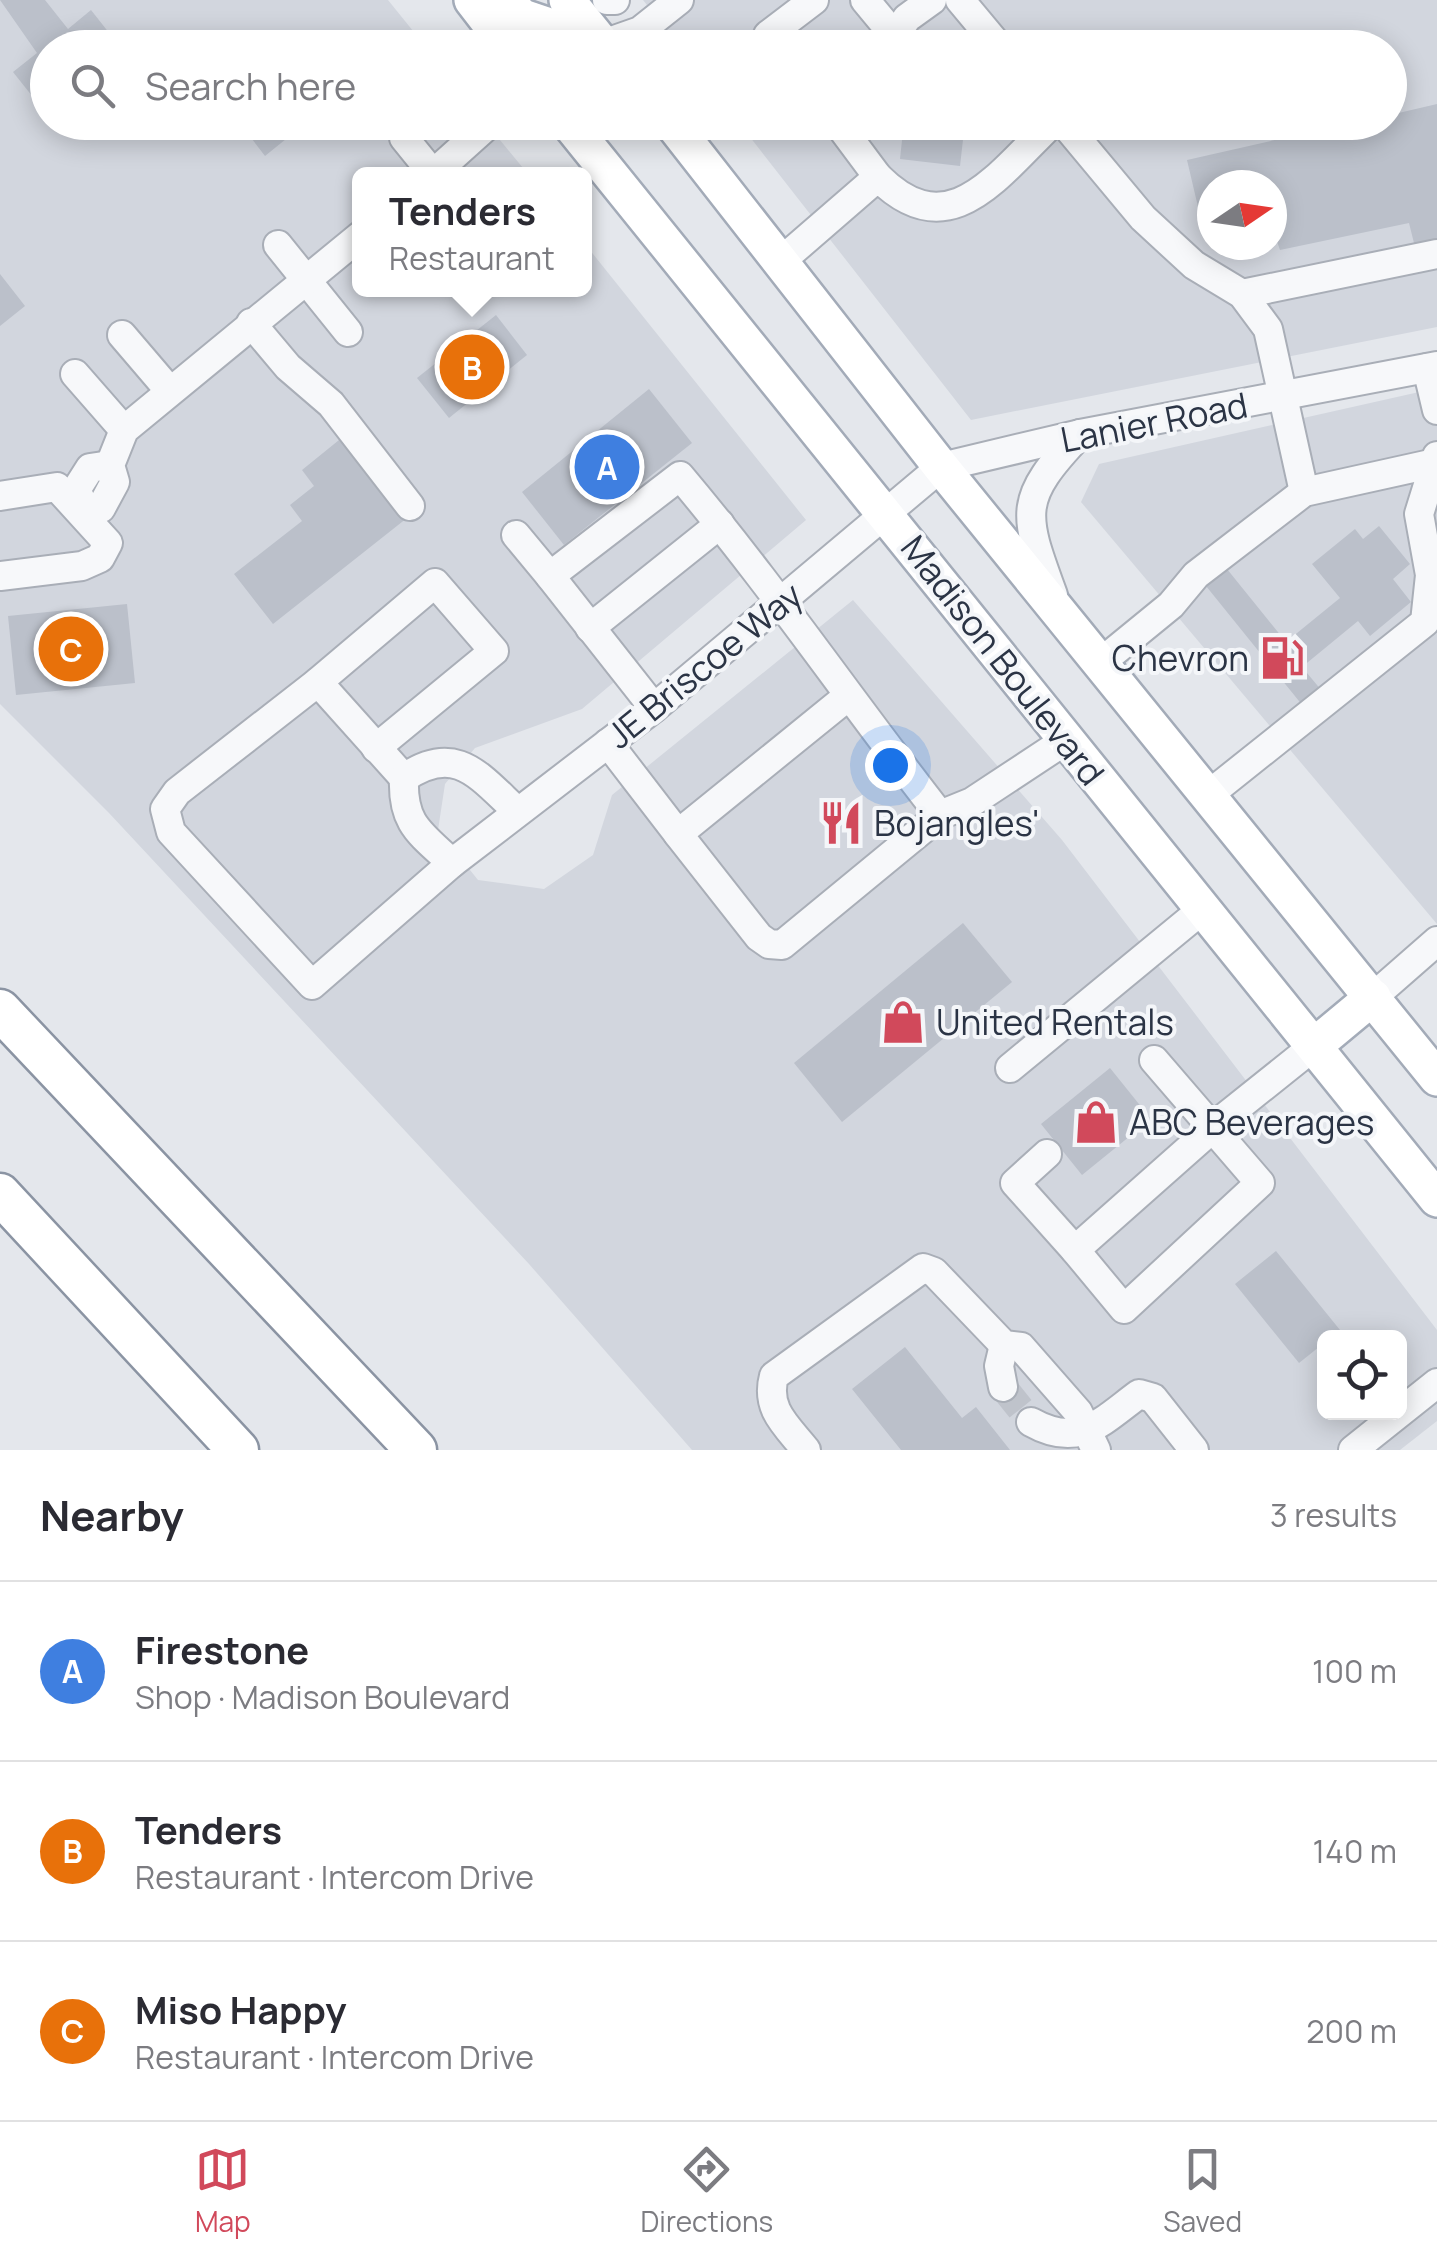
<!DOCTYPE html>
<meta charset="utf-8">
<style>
:root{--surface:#fff;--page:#f7f7f7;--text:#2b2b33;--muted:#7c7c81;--line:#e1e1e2;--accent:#d1495b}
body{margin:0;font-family:Manrope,sans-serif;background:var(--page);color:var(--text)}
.controls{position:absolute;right:30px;bottom:30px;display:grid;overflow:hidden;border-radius:15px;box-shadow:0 5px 25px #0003}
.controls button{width:90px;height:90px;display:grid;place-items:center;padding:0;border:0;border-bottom:2px solid var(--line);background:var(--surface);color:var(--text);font:50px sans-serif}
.compass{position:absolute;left:1197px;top:170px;width:90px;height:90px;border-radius:50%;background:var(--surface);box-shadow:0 5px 25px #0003;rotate:77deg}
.you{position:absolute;left:890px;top:765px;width:35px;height:35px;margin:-25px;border:8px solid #fff;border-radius:50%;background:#1a73e8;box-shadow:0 0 0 15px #1a73e833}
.badge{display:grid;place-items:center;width:65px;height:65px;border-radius:50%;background:var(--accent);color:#fff;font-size:32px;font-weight:700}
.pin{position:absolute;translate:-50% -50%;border:5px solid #fff;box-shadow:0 2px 10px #0006}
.popup{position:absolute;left:352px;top:167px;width:240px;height:130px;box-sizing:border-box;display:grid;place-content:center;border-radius:15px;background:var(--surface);filter:drop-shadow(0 2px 8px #0005);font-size:32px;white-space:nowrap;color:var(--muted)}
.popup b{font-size:38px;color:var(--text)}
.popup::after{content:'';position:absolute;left:50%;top:100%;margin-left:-20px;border:20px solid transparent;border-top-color:var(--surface)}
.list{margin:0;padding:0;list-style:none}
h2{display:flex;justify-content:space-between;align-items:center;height:130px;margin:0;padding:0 40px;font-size:42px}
h2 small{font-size:32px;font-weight:400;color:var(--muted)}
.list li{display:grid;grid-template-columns:65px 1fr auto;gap:30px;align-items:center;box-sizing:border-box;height:180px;padding:0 40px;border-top:2px solid var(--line)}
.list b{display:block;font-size:38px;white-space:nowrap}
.list p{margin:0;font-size:32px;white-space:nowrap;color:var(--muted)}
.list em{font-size:32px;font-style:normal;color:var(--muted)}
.icon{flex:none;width:55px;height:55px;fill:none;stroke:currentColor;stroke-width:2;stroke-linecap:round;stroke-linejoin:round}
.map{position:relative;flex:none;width:1437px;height:1450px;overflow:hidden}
.search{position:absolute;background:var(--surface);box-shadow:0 5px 25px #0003;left:30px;right:30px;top:30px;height:110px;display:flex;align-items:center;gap:25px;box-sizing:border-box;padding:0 35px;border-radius:55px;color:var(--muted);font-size:38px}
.sheet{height:670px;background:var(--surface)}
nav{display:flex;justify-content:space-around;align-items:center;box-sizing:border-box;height:140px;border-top:2px solid var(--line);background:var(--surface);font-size:28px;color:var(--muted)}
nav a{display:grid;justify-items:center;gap:5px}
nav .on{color:var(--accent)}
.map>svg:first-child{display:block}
.built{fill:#d2d6de;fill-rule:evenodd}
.building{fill:#bbc0ca}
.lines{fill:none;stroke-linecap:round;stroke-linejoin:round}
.minor-tunnel{stroke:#bfc3cb;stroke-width:28;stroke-dasharray:28 14;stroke-linecap:butt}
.minor-casing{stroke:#a9aeb7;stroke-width:32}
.major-casing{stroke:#a3abb8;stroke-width:40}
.highway-casing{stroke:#8b94a3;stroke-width:45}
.minor{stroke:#f7f8fa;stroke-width:28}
.major{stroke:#fff;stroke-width:35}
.highway{stroke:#fff;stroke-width:40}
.labels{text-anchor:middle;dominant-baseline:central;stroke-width:8;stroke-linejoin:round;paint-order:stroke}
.street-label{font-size:35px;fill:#2b3445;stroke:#f4f6f9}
.poi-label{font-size:35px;fill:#2b3445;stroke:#f4f6f9;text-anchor:start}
</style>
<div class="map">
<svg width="1437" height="1450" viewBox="0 0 1437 1450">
<rect width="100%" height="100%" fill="#e4e7ec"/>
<g class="built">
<path d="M 0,0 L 388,0 L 426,47 L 48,48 L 48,122 L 486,123 L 528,174 L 360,175 L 360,290 L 584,290 L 585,244 L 806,520 L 582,709 L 475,748 L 445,784 L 438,830 L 478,880 L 544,889 L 593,855 L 612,795 L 853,600 L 1062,840 L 1437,1330 L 1437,1421 L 1400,1450 L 692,1450 L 529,1264 L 109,813 L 0,704 ZM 1324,1338 L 1400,1338 L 1400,1412 L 1324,1412 Z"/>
<path d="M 643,0 L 1437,0 L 1437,327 L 971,420 L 739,123 L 1390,122 L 1390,48 L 680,47 ZM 1212,185 L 1272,185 L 1272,245 L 1212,245 Z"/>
<polygon points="1437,388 1437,924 1081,502 1099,464"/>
</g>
<g class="building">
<polygon points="0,0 45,0 68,29 91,10 121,48 48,48 48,116 13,72 37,53"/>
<polygon points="1437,104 1437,242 1415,247 1409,223 1280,250 1272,227 1272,185 1212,185 1212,239 1206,241 1187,160 1354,122 1390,122 1390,115"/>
<polygon points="223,122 307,122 265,156 242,126 232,134"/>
<polygon points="904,122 965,122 960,166 900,159"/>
<polygon points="0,274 25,306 0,326"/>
<polygon points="496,315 527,355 449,418 417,378"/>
<polygon points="649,389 692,443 564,545 522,492"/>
<polygon points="344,436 407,518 273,624 234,574 302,521 290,505 314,486 302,470"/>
<polygon points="1379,526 1410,564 1393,579 1411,602 1370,636 1358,621 1302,667 1322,691 1303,706 1206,586 1227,569 1286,642 1340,598 1312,564 1355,529 1363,539"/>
<polygon points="127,604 135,683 16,695 8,616"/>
<polygon points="963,923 1012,982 842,1122 794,1063"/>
<polygon points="1110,1068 1151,1119 1082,1175 1041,1124"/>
<polygon points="1276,1251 1340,1330 1324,1338 1324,1343 1299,1363 1235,1284"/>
<polygon points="905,1347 962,1418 976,1407 1010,1450 901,1450 852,1389"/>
</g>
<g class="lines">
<polyline class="minor-tunnel" points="1003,1387 1031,1422"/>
<g class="minor-casing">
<g id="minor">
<polyline points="607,0 615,0"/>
<polyline points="865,0 894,35"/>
<polyline points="960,0 1000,48"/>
<polyline points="603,44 640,31 679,0"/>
<polyline points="778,48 768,35 814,0"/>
<polyline points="886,48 907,18 932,0"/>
<polyline points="837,122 878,177"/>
<polyline points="1063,122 1143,218 1194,265 1242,294 1268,329 1304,492"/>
<polyline points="404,138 434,175"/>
<polyline points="432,175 491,122"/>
<polyline points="278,245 348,332"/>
<path d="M 781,261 L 878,177 C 950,249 998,174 1053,122"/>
<polyline points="1242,294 1437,254"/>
<polyline points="251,323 288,367 331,404 410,506"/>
<polyline points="122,335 169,390"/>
<polyline points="1427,368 1437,410"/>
<polyline points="75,374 124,430"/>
<polyline points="0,496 57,487 108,543 100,558 82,566 0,576"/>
<polyline points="85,508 101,508 115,482 110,465 124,430 360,236"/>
<polyline points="85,508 76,490 90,468 110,465"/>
<polyline points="516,535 550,576"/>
<path d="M 1053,595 C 1023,513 1017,500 1080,434"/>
<polyline points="590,628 720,524"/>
<polyline points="1100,663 1171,605 1196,575 1304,492 1435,463"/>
<polyline points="318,682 435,583 494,651 376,748"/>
<path d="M 654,708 L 550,576 L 680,476 C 772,585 852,703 940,815 L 782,945 L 769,944 L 759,937 L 678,834 L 847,697"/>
<polyline points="608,743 678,834"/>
<polyline points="404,778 318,682 177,792 165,809 171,832 312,985 452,863 654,708 941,467 1080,434 1437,366"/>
<polyline points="1207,796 1425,622 1430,575 1419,514 1437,456"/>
<polyline points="940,815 972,802 1066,740"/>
<path d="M 452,863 C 420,833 402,824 404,778 C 456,742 479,776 517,811"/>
<polyline points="1373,997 1437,941"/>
<polyline points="1154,1060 1260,1183 1124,1309 1075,1250 1215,1126 1224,1118 1314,1046"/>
<polyline points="1010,1068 1203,909"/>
<polyline points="1047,1154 1015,1183 1075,1250"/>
<polyline points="1003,1387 999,1366 1004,1345"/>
<path d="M 1031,1422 C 1079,1449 1101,1422 1139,1394 L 1153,1398 L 1194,1450"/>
<path d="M 806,1450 C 786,1425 765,1409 774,1376 L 923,1268 L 934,1272 L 1004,1345 L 1021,1347 L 1078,1412 L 1096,1450"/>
<polyline points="1353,1450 1437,1383"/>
</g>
</g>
<g class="major-casing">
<g id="major">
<polyline points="472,0 509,48"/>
<polyline points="502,0 523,17 603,44"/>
<polyline points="567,0 605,47"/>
<polyline points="568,122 1437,1199"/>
<polyline points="671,122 941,467 1437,1078"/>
<polyline points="1314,1046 1373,997"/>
</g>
</g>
<g class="highway-casing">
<g id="highway">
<polyline points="0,1010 416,1450"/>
<polyline points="0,1194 238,1450"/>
</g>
</g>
<use href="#minor" class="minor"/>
<use href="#major" class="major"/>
<use href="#highway" class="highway"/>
</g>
<defs>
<g id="fuel-bare" transform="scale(3.45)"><path d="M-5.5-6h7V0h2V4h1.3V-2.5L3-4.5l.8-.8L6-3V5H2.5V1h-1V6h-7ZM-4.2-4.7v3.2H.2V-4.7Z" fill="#d1495b" stroke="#f4f6f9" stroke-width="2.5" paint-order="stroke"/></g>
<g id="restaurant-bare" transform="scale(3.45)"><path d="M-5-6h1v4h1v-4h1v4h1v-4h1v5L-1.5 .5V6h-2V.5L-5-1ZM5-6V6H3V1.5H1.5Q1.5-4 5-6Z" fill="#d1495b" stroke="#f4f6f9" stroke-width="2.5" paint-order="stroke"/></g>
<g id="shop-bare" transform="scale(3.45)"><path d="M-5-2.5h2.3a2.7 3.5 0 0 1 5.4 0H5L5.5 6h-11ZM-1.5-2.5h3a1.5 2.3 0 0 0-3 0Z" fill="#d1495b" stroke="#f4f6f9" stroke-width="2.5" paint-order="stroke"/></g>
</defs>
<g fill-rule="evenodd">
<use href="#fuel-bare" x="1282" y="658"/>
<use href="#restaurant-bare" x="841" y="823"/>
<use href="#shop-bare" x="903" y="1022"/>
<use href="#shop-bare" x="1096" y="1122"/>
</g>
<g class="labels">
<g class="street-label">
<text transform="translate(1154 422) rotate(-11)">Lanier Road</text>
<text transform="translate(1003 660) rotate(52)">Madison Boulevard</text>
<text transform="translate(704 665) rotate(-39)">JE Briscoe Way</text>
</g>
<g class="poi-label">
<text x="1249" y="658" text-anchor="end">Chevron</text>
<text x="874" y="823">Bojangles'</text>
<text x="936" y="1022">United Rentals</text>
<text x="1129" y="1122">ABC Beverages</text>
</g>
</g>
</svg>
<div class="controls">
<button><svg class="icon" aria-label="locate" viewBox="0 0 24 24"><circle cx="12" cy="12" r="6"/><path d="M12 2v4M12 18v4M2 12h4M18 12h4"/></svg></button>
</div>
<svg class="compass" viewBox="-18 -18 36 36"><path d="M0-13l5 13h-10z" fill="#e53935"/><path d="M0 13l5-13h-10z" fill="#7c7c81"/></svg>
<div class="you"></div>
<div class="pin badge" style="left:607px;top:467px;background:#3f7fe0">A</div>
<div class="pin badge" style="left:472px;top:367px;background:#e8710a">B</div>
<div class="popup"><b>Tenders</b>Restaurant</div>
<div class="pin badge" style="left:71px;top:649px;background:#e8710a">C</div>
<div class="search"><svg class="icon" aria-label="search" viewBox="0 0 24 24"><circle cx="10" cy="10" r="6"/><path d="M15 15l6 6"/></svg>Search here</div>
</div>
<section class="sheet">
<h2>Nearby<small>3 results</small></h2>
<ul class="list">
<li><span class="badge" style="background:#3f7fe0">A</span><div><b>Firestone</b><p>Shop · Madison Boulevard</p></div><em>100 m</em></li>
<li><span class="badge" style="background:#e8710a">B</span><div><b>Tenders</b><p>Restaurant · Intercom Drive</p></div><em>140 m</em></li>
<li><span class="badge" style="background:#e8710a">C</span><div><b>Miso Happy</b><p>Restaurant · Intercom Drive</p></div><em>200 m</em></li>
</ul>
</section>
<nav>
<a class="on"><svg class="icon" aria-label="map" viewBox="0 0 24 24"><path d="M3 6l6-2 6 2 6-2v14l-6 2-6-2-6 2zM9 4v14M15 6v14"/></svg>Map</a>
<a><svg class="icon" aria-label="directions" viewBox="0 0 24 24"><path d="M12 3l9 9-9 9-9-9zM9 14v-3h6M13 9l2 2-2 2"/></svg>Directions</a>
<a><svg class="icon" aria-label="saved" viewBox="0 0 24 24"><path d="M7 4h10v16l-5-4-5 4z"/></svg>Saved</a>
</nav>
